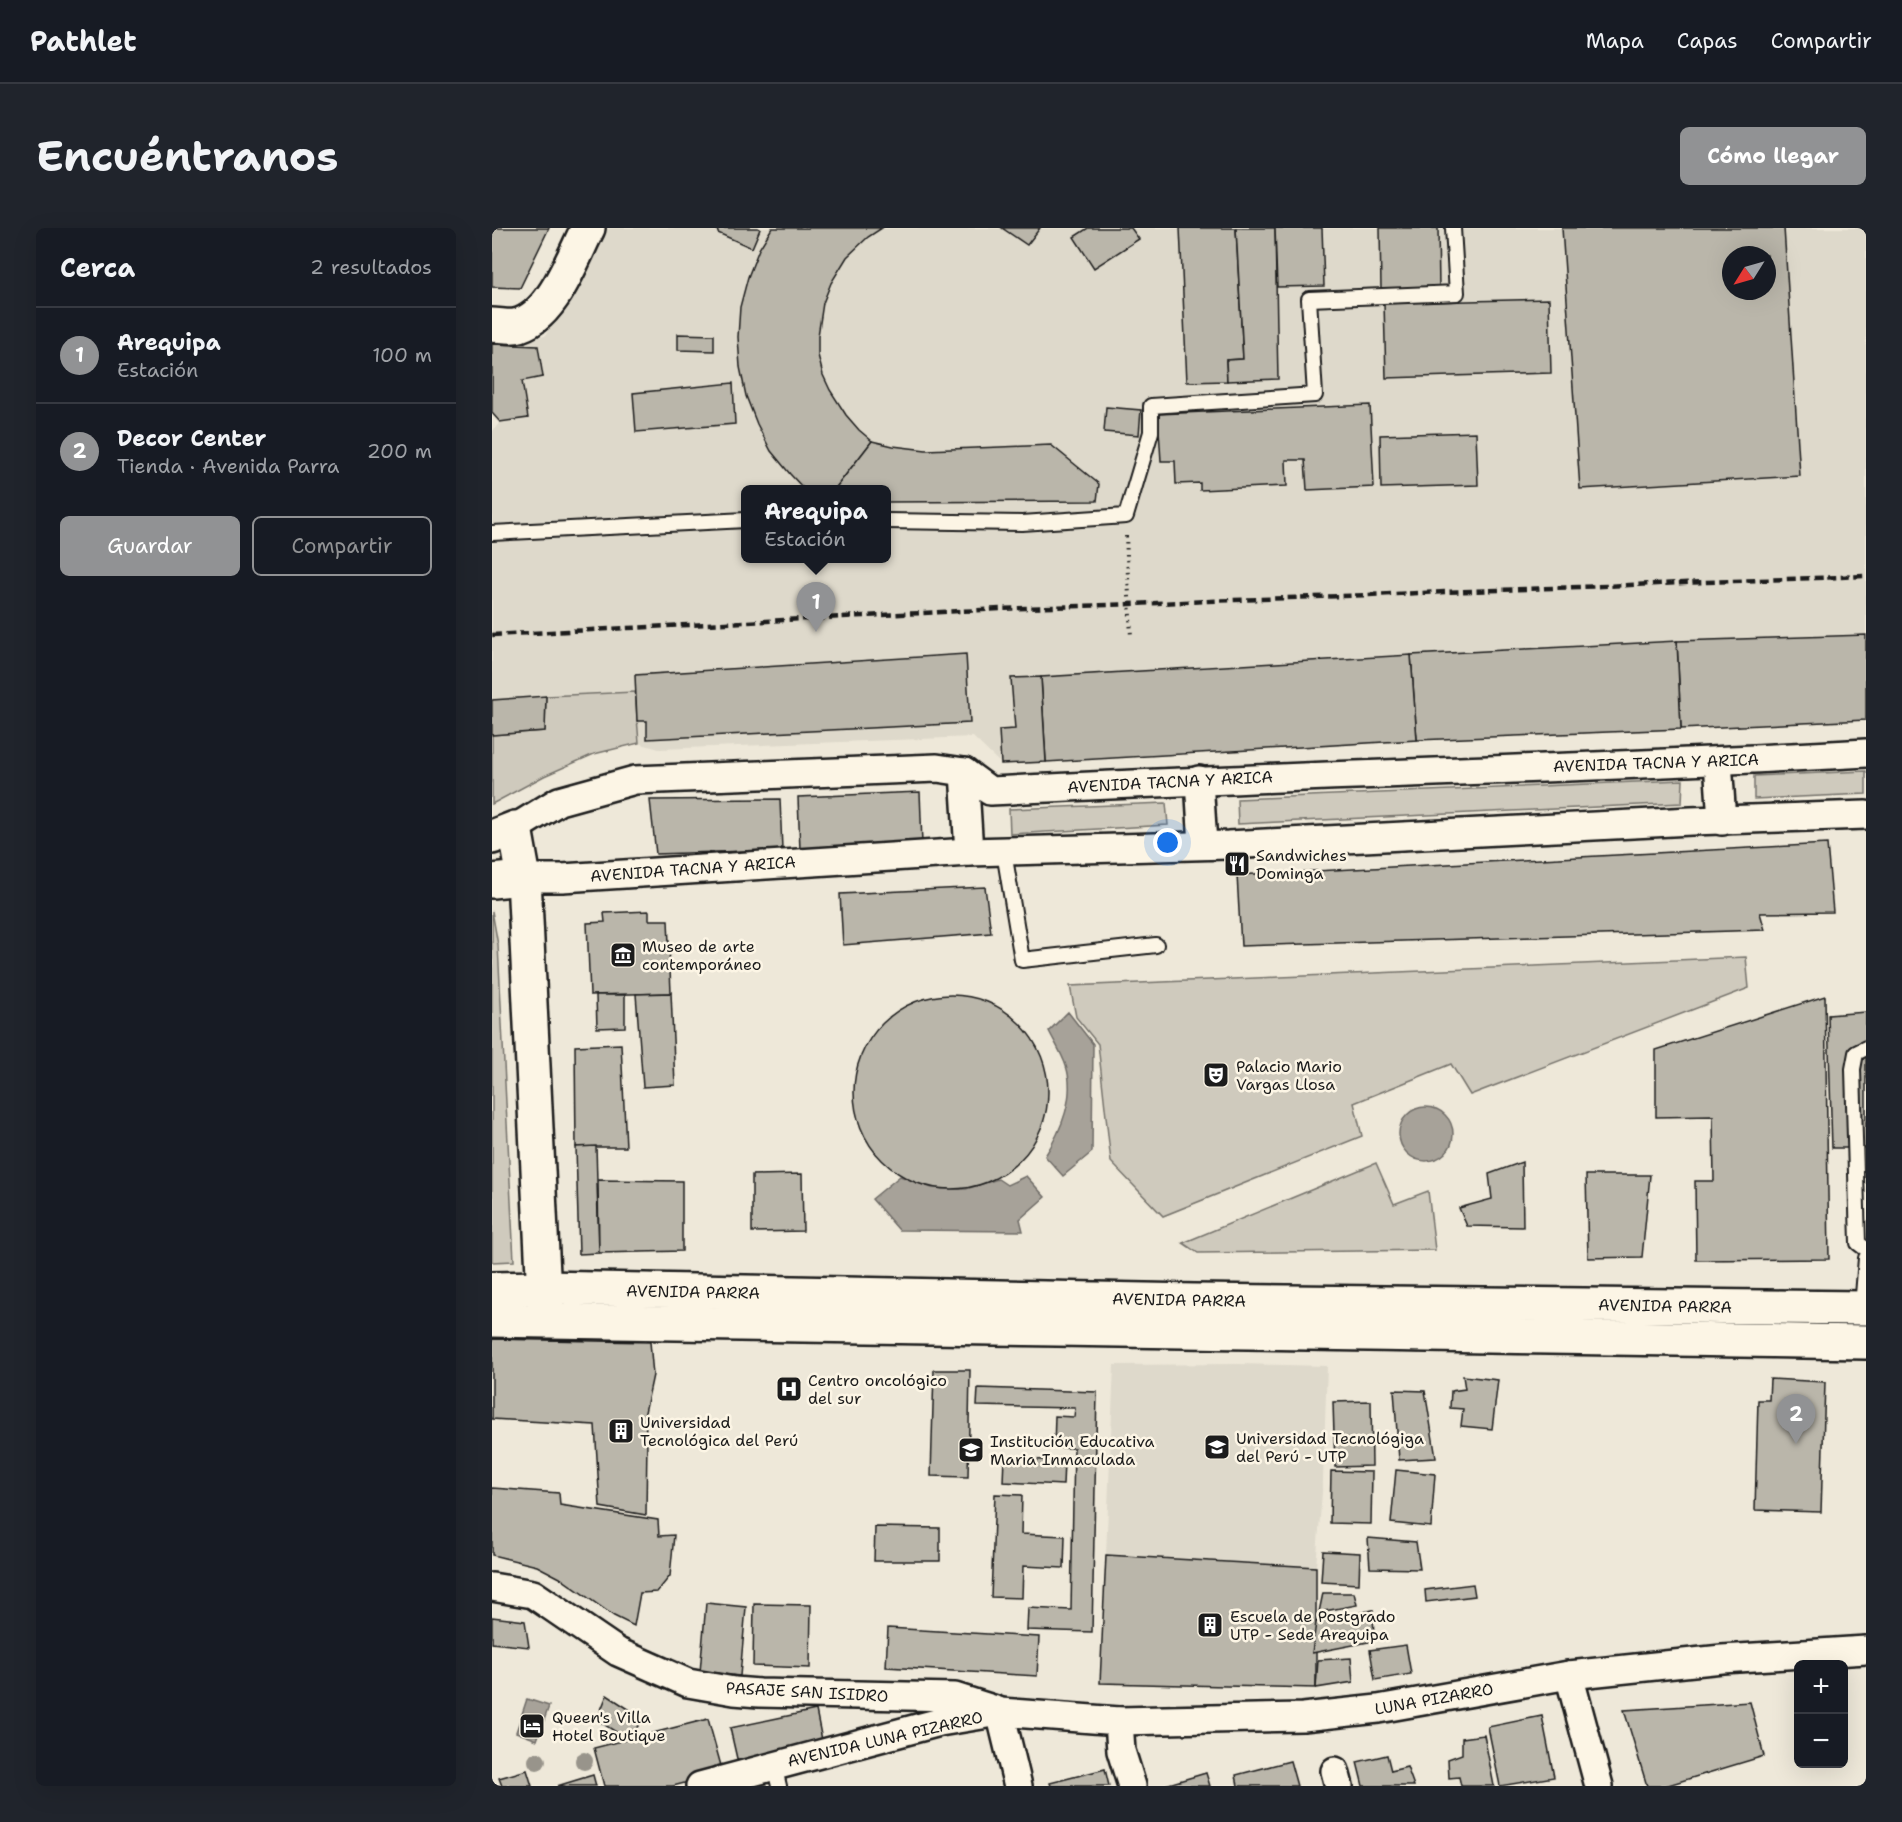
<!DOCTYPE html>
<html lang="es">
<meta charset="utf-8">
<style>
:root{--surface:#171b24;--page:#20242c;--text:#f1f3f6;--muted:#9ea1a6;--line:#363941;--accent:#919294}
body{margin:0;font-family:"Shantell Sans",sans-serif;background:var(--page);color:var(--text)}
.controls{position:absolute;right:18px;bottom:18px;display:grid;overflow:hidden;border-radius:9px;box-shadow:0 6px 24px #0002}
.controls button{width:54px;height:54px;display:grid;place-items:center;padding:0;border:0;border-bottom:2px solid var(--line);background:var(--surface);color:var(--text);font:30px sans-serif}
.compass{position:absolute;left:1230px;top:18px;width:54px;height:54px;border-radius:50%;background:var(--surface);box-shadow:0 6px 24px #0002;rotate:233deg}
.you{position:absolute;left:676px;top:615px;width:21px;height:21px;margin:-15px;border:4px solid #fff;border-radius:50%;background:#1a73e8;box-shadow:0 0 0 9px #1a73e833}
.badge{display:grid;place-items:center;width:39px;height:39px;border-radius:50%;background:var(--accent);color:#fff;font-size:20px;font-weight:700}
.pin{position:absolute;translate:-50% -50px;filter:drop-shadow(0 2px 3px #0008)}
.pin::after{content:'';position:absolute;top:32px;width:21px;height:18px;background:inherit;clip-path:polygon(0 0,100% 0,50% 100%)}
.popup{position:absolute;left:249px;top:257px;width:150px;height:78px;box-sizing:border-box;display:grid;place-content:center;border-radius:9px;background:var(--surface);filter:drop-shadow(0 2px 4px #0005);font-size:20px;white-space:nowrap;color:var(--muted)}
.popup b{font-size:22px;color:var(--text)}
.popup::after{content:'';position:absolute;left:50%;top:100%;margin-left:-12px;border:12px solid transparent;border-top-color:var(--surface)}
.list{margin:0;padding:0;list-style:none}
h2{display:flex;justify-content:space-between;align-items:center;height:78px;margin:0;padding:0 24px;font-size:26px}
h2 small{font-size:20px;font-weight:400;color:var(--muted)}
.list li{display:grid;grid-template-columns:39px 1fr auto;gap:18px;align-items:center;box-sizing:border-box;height:96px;padding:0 24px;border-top:2px solid var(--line)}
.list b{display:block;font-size:22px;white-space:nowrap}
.list p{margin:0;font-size:20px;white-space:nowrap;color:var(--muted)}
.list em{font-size:20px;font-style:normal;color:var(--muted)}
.actions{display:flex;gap:12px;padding:18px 24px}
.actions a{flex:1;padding:14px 0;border:2px solid var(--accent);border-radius:9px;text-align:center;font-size:21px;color:var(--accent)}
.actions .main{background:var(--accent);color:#fff}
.map{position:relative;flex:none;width:1374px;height:1558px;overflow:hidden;border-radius:9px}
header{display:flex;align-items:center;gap:36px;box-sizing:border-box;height:84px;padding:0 30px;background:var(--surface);border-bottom:2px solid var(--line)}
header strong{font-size:28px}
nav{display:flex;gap:33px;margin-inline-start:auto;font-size:21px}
.intro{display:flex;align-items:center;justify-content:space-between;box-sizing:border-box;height:144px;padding:0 36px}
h1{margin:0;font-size:42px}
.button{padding:15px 27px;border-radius:9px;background:var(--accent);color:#fff;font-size:21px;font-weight:700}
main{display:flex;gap:36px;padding:0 36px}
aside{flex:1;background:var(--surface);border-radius:9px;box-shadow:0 6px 24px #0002}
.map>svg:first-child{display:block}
.built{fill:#ded9cb;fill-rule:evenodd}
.green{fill:#cfcabd;stroke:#76736c;stroke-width:1.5}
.water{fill:#a7a299;stroke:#6f6c67;stroke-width:1.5}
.building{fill:#bab6aa;stroke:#1c1c1c;stroke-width:1.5;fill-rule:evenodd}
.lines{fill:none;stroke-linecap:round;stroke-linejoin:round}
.service-casing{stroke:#1c1c1c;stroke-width:18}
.minor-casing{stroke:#1c1c1c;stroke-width:32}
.tertiary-casing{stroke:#1c1c1c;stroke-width:38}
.primary-casing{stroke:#1c1c1c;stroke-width:38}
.path{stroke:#1c1c1c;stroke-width:4;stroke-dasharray:1.5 4.5;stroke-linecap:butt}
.service{stroke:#fcf5e5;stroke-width:14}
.minor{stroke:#fcf5e5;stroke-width:27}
.tertiary{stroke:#fcf5e5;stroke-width:33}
.primary{stroke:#fcf5e5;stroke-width:33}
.rail{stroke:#1c1c1c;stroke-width:4.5;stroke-dasharray:9 4.5;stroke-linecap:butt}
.tree{fill:#98948b}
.labels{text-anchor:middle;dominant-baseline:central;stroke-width:5;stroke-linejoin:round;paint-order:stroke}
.street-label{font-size:16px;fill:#1c1c1c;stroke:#fcf5e5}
.poi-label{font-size:16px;fill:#1c1c1c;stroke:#fcf5e5;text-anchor:start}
</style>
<header>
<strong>Pathlet</strong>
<nav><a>Mapa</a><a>Capas</a><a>Compartir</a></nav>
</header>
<div class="intro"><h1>Encuéntranos</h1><a class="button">Cómo llegar</a></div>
<main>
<aside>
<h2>Cerca<small>2 resultados</small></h2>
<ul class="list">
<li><span class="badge">1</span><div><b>Arequipa</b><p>Estación</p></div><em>100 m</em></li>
<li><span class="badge">2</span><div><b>Decor Center</b><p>Tienda · Avenida Parra</p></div><em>200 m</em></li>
</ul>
<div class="actions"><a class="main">Guardar</a><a>Compartir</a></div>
</aside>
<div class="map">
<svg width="1374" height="1558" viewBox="0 0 1374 1558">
<rect width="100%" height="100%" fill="#eee8d9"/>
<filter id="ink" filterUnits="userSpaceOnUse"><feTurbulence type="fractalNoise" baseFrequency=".0167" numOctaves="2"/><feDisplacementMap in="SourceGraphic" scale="12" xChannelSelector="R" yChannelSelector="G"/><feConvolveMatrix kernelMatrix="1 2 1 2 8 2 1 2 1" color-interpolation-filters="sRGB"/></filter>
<g filter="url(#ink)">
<g class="built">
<path d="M 116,0 L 1374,0 L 1374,492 L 925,512 L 509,536 L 481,509 L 167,521 L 0,473 L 0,204 L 8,194 L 0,185 L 0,115 L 53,108 ZM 1239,27 L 1275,27 L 1275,63 L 1239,63 ZM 254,262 L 394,262 L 394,330 L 254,330 Z"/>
<polygon points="746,1136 835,1138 831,1252 824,1339 614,1327 622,1137"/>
</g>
<g class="green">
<polygon points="143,464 147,515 102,526 52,548 0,576 0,507 53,503 54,468"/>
<polygon points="1374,543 1374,566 1262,571 1262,548"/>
<polygon points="1191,552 1190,575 746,596 745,571"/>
<polygon points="674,575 676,597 518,606 517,581"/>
<polygon points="0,683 6,717 22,1033 0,1034"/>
<polygon points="1254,729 1257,760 978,867 959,836 862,875 870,908 671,988 619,934 606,816 584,789 578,758"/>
<polygon points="884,935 902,976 936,963 943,1022 706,1025 691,1015"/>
</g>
<g class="water">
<path d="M 576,784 L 601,816 L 600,924 L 571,948 L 553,928 C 569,903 584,868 574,838 C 570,826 563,815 557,803 Z"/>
<circle cx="934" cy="906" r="27"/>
<polygon points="408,948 440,960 474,961 506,951 515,957 534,948 553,969 528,991 531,1003 407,1002 380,971"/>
<polygon points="35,1471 57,1478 45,1512 24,1504"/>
</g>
<g class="building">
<polygon points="0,0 57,0 28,60 0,59"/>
<polygon points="225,0 266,0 268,1 260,20 226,5"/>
<polygon points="280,0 390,0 376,9 355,29 339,55 331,75 326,108 326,127 331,147 338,162 354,187 367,202 380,213 342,262 313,262 298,246 279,223 265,196 254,168 248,139 246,109 248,79 256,49 267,21"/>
<polygon points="510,0 548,0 535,17"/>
<polygon points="596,0 639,0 647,11 602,40 582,9"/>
<polygon points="688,0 744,0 751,131 734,132 735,153 695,154"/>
<polygon points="744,0 783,0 786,151 735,153 734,132 751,131"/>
<polygon points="783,0 830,0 832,58 785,59"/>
<polygon points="888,0 946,0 947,60 889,61"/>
<path d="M 1070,0 L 1292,0 L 1308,248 L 1088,261 ZM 1239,27 L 1275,27 L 1275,63 L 1239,63 Z"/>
<polygon points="1057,71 1059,145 894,150 892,75"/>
<polygon points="186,106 222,107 222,123 186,122"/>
<polygon points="0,116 46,118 51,149 30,153 36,190 8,194 0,185"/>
<polygon points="241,155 243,196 144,204 141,165"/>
<polygon points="878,177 882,259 815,262 813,232 794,232 795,258 708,262 708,255 684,256 683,233 669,233 666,186"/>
<polygon points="614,179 649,182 647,207 612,204"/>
<polygon points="984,204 986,257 889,260 888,207"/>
<polygon points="380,213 401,218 434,222 559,217 607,256 605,273 394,274 394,262 342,262"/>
<polygon points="1374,407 1374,492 1189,501 1185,413"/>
<polygon points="1185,413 1189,501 925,512 919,427"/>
<polygon points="474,426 478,495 155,511 155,493 145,493 143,447"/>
<polygon points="919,427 925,512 554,534 549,449"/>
<polygon points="549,449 554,534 509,536 507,502 523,501 519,450"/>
<polygon points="54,468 53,503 0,507 0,472"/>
<polygon points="428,564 430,616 308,622 306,569"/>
<polygon points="288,571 290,622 164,626 158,572"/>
<polygon points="1335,616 1341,684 1268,685 1273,702 749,718 745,647"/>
<polygon points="493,659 499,705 351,717 348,666"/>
<polygon points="157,683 157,692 176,692 179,765 98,767 95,695 113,694 112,685"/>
<polygon points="179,765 183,857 151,859 144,766"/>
<circle cx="459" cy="864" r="97"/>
<polygon points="104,767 133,767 133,799 105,800"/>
<polygon points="1333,768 1337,1031 1204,1032 1203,953 1222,953 1221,888 1164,889 1164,822"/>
<polygon points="1374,784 1374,920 1340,920 1336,787"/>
<polygon points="129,816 134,919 84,919 83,818"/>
<polygon points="104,918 107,1025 87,1026 84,919"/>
<polygon points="1030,934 1031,999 975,998 967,980 1000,971 997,946"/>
<polygon points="310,946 311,1003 260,1004 260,947"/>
<polygon points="1094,947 1158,947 1150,1029 1096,1030"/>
<polygon points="106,952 190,953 190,1023 107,1025"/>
<polygon points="0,1111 158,1114 161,1147 152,1189 155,1209 154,1287 108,1279 103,1197 0,1191"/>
<polygon points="442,1142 478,1142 476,1249 439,1248"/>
<polygon points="971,1148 1006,1152 1000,1201 969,1198 971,1181 958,1180 959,1163 973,1161"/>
<polygon points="1278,1151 1333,1154 1329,1284 1263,1282 1266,1172 1277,1172"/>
<polygon points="486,1160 605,1164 600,1404 535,1402 536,1380 579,1382 582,1220 562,1220 563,1188 582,1189 583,1180 485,1178"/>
<polygon points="902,1162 933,1163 944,1230 907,1232"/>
<polygon points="879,1173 880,1238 843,1239 841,1174"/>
<polygon points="512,1230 572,1233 571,1257 511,1254"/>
<polygon points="904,1242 943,1246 939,1299 899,1295"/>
<polygon points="839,1243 880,1244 879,1296 838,1295"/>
<polygon points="0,1260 67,1265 68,1277 166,1292 167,1308 182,1307 178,1348 165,1364 148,1365 142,1398 122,1388 68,1350 45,1338 0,1327"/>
<polygon points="503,1266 530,1267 529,1306 573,1308 572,1340 531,1338 530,1370 499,1369"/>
<polygon points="383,1299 448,1300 448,1333 382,1333"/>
<polygon points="876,1310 924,1314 928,1341 878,1340"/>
<polygon points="831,1323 868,1325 867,1356 829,1354"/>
<polygon points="614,1327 824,1339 824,1460 608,1455"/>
<polygon points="981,1356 983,1368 934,1374 933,1362"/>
<polygon points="831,1365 862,1365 865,1377 827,1384"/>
<polygon points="214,1375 254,1379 248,1448 208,1444"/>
<polygon points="262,1376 319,1377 318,1440 261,1438"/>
<polygon points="881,1382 882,1413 820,1425 824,1394"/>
<polygon points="0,1389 33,1393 37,1419 0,1415"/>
<polygon points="396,1400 547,1409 545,1448 394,1439"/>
<polygon points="914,1417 919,1446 883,1452 878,1422"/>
<polygon points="859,1430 861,1454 824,1460 826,1432"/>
<polygon points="115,1467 152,1491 135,1511 105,1492"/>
<polygon points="1258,1474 1272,1528 1173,1558 1155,1558 1132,1482"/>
<polygon points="324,1482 331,1517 246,1535 238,1500"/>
<polygon points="1050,1488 1062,1549 1008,1558 996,1499"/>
<polygon points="216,1491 231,1545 181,1558 112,1558 102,1520"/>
<polygon points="992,1507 1002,1558 969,1558 967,1549 957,1550 956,1531 970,1526 970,1510"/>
<polygon points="895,1527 899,1543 915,1539 922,1558 871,1558 865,1534"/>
<polygon points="798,1533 805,1558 746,1558 744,1547"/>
<polygon points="613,1541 617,1558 559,1558 558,1555"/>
<polygon points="35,1542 40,1558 10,1558 7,1550"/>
<polygon points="714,1545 718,1558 670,1558"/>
<polygon points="101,1547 104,1558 65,1558"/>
</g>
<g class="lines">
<g class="service-casing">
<g id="service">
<polyline points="394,293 530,295 634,288 659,204 659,178 823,167 817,71 965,65 961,0"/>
<polyline points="0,305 254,292"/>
<polyline points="512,624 530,732 664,717"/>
<polyline points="1374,820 1364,825 1361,841 1366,1015 1374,1021"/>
<polyline points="1370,1080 1374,1030"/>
<polyline points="282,1537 287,1558"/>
</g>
</g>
<g class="minor-casing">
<g id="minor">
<polyline points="1226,533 1230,593"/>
<polyline points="472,544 477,624"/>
<polyline points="707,552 711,617"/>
<path d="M 23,600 L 67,573 L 143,552 L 445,540 L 472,544 L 498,563 C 790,547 1082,542 1374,525"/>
<polyline points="32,650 70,650 477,624 736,617 1199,593 1374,587"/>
<polyline points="0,1359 41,1366 126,1424 196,1455 242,1463 267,1465 463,1469 504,1482"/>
<polyline points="1077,1447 1107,1558"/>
<polyline points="508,1484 526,1558"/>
<polyline points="627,1493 629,1523 640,1558"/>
<polyline points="843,1543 847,1558"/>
<polyline points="208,1558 448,1494 508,1484 627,1493 811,1489 886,1481 1077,1447 1230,1431 1374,1422"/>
</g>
</g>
<g class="tertiary-casing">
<g id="tertiary">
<path d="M 0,97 C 7,97 16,99 23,98 C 60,91 81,29 96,0"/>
<polyline points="0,609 23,600 32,650 53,1088"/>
<polyline points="0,653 32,650"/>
</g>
</g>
<g class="primary-casing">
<g id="primary">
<polyline points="0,1061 51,1060 703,1073 1374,1080"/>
<polyline points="0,1092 1374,1114"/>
</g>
</g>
<polyline class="path" points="634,308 639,409"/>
<use href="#service" class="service"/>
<use href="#minor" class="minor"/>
<use href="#tertiary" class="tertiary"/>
<use href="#primary" class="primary"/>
<polyline class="rail" points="0,407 508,381 1374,348"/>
</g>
<g class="tree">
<circle cx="45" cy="1533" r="9"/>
<circle cx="92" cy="1533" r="9"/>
</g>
</g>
<defs>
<g id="restaurant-square" transform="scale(1.35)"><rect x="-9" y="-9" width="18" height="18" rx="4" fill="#1c1c1c" stroke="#fcf5e5"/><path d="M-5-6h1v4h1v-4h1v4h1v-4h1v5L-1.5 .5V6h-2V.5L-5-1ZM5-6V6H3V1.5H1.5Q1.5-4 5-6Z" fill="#fff"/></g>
<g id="museum-square" transform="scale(1.35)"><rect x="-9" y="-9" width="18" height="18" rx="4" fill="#1c1c1c" stroke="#fcf5e5"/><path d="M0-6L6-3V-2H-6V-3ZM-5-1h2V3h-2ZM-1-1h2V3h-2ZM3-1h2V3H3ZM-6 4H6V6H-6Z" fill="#fff"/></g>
<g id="theatre-square" transform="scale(1.35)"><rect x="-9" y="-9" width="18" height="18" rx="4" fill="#1c1c1c" stroke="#fcf5e5"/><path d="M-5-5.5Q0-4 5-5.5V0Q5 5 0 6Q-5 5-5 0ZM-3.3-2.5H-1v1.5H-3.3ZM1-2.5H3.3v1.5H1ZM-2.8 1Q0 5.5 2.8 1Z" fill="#fff"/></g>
<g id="hospital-square" transform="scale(1.35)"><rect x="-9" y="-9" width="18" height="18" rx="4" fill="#1c1c1c" stroke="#fcf5e5"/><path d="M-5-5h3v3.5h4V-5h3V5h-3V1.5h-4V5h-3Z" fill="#fff"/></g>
<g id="building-square" transform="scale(1.35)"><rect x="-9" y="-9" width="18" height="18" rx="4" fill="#1c1c1c" stroke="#fcf5e5"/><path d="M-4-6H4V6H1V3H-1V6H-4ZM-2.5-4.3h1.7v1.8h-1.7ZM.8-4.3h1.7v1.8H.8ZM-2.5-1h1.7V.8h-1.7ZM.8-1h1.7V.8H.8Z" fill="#fff"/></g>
<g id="school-square" transform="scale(1.35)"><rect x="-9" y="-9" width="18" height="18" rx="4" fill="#1c1c1c" stroke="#fcf5e5"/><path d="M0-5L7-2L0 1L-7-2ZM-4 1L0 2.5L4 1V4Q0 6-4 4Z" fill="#fff"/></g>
<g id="hotel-square" transform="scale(1.35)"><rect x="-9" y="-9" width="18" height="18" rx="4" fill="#1c1c1c" stroke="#fcf5e5"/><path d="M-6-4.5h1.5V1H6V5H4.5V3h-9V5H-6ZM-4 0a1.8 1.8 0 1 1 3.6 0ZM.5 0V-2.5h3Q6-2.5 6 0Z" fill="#fff"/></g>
</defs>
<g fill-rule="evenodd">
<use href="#restaurant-square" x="745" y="636"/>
<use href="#museum-square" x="131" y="727"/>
<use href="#theatre-square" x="724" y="847"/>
<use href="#hospital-square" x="297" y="1161"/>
<use href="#building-square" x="129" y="1203"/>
<use href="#school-square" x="725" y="1219"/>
<use href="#school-square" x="479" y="1222"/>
<use href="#building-square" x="718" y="1397"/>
<use href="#hotel-square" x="40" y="1498"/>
</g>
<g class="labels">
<g class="street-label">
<text transform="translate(1164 535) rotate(-2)">AVENIDA TACNA Y ARICA</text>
<text transform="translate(678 554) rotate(-3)">AVENIDA TACNA Y ARICA</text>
<text transform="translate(201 641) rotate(-4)">AVENIDA TACNA Y ARICA</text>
<text transform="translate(201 1064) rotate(1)">AVENIDA PARRA</text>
<text transform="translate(687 1072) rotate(1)">AVENIDA PARRA</text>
<text transform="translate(1173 1078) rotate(1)">AVENIDA PARRA</text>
<text transform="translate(315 1464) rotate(3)">PASAJE SAN ISIDRO</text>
<text transform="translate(942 1471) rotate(-10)">LUNA PIZARRO</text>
<text transform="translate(393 1511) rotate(-13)">AVENIDA LUNA PIZARRO</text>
</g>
<g class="poi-label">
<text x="764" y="627">Sandwiches<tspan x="764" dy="18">Dominga</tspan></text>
<text x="150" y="718">Museo de arte<tspan x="150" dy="18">contemporáneo</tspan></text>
<text x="744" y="838">Palacio Mario<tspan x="744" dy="18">Vargas Llosa</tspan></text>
<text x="316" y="1152">Centro oncológico<tspan x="316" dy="18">del sur</tspan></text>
<text x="148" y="1194">Universidad<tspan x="148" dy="18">Tecnológica del Perú</tspan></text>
<text x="744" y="1210">Universidad Tecnológiga<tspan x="744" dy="18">del Perú - UTP</tspan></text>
<text x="498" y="1213">Institución Educativa<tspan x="498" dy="18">Maria Inmaculada</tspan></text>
<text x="738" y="1388">Escuela de Postgrado<tspan x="738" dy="18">UTP - Sede Arequipa</tspan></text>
<text x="60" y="1489">Queen's Villa<tspan x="60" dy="18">Hotel Boutique</tspan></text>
</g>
</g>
</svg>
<div class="controls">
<button>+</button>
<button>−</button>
</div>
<svg class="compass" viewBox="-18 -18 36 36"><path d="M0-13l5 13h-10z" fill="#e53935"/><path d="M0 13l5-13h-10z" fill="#9ea1a6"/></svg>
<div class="you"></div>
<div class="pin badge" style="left:324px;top:404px">1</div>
<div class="popup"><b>Arequipa</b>Estación</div>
<div class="pin badge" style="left:1304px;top:1216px">2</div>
</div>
</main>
